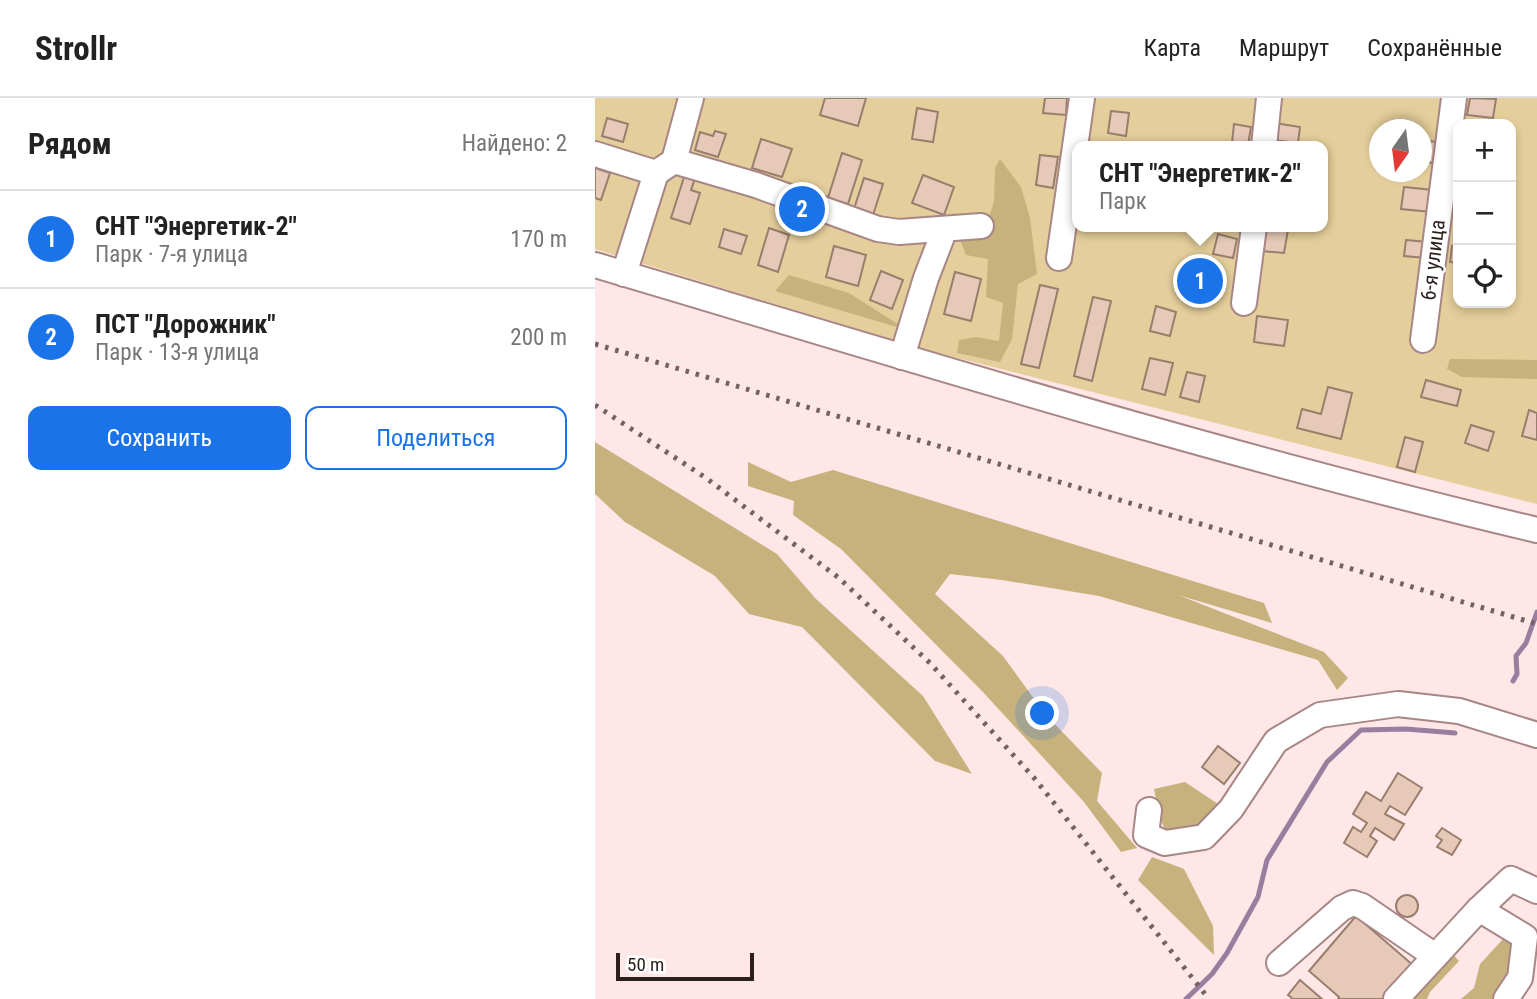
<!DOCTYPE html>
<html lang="ru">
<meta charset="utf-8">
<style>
:root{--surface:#fff;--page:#f2f2f2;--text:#222;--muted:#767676;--line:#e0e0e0;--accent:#1a73e8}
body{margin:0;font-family:"Roboto Condensed",sans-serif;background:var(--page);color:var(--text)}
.controls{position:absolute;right:21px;top:21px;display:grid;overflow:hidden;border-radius:14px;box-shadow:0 4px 10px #0003}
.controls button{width:63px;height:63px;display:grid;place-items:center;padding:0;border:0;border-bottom:2px solid var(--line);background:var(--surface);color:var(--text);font:35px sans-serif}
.compass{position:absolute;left:774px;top:21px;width:63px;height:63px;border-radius:50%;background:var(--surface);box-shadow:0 4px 10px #0003;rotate:194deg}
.scale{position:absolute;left:21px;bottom:18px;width:138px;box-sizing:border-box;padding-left:7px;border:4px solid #2b1e1d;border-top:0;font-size:19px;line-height:24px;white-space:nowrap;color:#2b1e1d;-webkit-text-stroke:5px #fff;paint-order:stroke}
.you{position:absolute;left:448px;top:616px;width:24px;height:24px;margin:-18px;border:5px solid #fff;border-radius:50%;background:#1a73e8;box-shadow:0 0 0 10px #1a73e833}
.badge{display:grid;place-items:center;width:46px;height:46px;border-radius:50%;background:var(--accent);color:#fff;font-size:23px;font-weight:700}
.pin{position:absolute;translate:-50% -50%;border:4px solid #fff;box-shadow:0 2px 7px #0006}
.popup{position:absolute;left:477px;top:43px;width:256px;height:91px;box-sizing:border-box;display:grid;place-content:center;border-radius:14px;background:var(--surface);filter:drop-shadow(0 2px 5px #0005);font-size:23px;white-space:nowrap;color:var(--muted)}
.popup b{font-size:26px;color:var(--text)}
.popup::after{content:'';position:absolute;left:50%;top:100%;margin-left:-14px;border:14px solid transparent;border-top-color:var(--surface)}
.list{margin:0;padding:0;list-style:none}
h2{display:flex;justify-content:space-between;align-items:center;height:91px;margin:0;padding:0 28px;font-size:30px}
h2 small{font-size:23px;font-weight:400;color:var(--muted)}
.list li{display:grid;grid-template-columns:46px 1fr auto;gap:21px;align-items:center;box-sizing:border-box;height:98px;padding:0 28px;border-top:2px solid var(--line)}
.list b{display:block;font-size:26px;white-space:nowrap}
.list p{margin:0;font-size:23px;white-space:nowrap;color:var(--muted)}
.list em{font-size:23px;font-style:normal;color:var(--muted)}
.actions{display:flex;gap:14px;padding:21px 28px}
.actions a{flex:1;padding:16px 0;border:2px solid var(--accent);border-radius:14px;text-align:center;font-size:24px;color:var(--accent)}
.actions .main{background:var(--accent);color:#fff}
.icon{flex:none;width:38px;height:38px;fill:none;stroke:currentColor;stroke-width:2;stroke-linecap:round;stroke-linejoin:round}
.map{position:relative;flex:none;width:942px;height:901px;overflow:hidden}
header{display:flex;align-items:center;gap:42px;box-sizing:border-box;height:98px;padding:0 35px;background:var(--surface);border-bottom:2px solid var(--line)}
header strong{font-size:33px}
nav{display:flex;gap:38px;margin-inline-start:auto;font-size:24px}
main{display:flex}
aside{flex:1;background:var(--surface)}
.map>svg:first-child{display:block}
.green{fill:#e4ce9b;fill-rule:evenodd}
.forest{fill:#c7b17c}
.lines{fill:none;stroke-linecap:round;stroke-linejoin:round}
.stream{stroke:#997f9f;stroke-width:5}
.building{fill:#e6c9b7;stroke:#997e6d;stroke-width:2}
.minor-casing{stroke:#a88685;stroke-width:28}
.minor{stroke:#fff;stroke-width:24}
.rail{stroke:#726261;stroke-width:5;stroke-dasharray:3.5 7;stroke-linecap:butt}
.labels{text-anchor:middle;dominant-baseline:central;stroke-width:5;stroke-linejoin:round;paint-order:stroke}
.street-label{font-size:21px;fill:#2b1e1d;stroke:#fff}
</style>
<header>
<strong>Strollr</strong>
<nav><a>Карта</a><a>Маршрут</a><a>Сохранённые</a></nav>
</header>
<main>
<aside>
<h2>Рядом<small>Найдено: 2</small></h2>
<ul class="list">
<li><span class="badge">1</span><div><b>СHТ &quot;Энергетик-2&quot;</b><p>Парк · 7-я улица</p></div><em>170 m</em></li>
<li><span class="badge">2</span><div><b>ПСТ &quot;Дорожник&quot;</b><p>Парк · 13-я улица</p></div><em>200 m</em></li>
</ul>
<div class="actions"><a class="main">Сохранить</a><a>Поделиться</a></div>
</aside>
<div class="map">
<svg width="942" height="901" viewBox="0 0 942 901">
<rect width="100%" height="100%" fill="#fee7e6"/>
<path class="green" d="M 0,0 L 942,0 L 942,406 L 327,251 L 0,151 ZM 863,26 L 916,26 L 916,205 L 863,205 ZM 785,32 L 827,32 L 827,74 L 785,74 ZM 482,48 L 728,48 L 728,129 L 482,129 Z"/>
<g class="forest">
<polygon points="405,61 426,89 435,120 442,176 423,186 417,241 405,264 362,255 364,242 381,239 404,243 408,205 391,199 393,161 371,157 365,141 390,132 399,103 400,70"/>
<polygon points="194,177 254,195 312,232 180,193"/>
<polygon points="855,261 942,262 942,281 867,279 852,271"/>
<polygon points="0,344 182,456 221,501 328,598 377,676 340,663 207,529 154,516 120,478 30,424 0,396"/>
<polygon points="153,364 196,384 238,372 669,505 677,525 583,497 729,554 753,580 742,592 723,562 504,498 407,482 355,476 340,496 408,558 450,616 507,675 502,703 542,750 526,754 489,704 387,593 246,451 198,417 199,403 153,388"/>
<polygon points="590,684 623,706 610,730 574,739 565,721 559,691"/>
<polygon points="557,759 589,771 618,828 619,857 543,782"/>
<polygon points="910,839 920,851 918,880 903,901 866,901 879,890 885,866"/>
<polygon points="854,852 864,863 835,894 832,901 810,901"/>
</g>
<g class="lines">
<g class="stream">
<polyline points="918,583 922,576 921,558 931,545 942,514"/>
<polyline points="591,901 617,876 632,855 663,799 672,762 732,664 766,632 811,631 860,635"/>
</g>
</g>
<g class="building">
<polygon points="230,0 271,0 263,28 225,17"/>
<polygon points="450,0 472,0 471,17 448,15"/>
<polygon points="875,0 901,1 898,20 872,17"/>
<polygon points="322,10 343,14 338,44 317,41"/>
<polygon points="516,13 534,15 531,38 513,35"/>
<polygon points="12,20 33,26 28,44 7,38"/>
<polygon points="680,25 705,29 703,45 678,42"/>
<polygon points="639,26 656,29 653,47 637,45"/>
<polygon points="120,33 131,36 123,59 100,52 105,34 118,38"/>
<polygon points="166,41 197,51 187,79 157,70"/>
<polygon points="827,42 842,44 840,65 827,64"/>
<polygon points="247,55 267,62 253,106 233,100"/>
<polygon points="445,57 463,59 458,90 441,87"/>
<polygon points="0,70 15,75 6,102 0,100"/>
<polygon points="90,76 100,80 96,92 105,95 95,126 76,120"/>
<polygon points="328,77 359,89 349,117 317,105"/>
<polygon points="269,80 288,86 278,117 259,111"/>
<polygon points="809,89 838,92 836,114 806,111"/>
<polygon points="670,129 693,132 689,155 667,153"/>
<polygon points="174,130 194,137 183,174 163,167"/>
<polygon points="129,131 152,138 146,156 124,149"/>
<polygon points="623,136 642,141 638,160 618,156"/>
<polygon points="811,142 833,144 831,160 809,158"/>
<polygon points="239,148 271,157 263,188 231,179"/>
<polygon points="857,148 863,149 863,165 855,164"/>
<polygon points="286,173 308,182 297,211 275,202"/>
<polygon points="360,174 386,181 376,223 349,216"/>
<polygon points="445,187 463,191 444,270 426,266"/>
<polygon points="498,199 516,203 497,283 479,278"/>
<polygon points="561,208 581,214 575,238 555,233"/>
<polygon points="662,218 693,222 689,248 659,244"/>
<polygon points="555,260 578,265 570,297 547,291"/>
<polygon points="592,274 610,278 604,304 585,299"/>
<polygon points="831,282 866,292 862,308 826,299"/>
<polygon points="733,289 757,295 746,341 702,330 707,311 726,316"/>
<polygon points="934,312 942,315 942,342 927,338"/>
<polygon points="876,327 899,334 893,353 870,345"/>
<polygon points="810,339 828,344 820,374 802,369"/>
<polygon points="623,648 645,665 629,686 607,669"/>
<polygon points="803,675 827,690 810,717 795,708 790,716 809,726 799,742 780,730 775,738 782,743 772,759 749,745 758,729 766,734 772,725 758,716 771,694 786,703"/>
<polygon points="847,730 866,742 857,757 842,749 847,742 841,738"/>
<circle cx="812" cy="808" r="11"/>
<polygon points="761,818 819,868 791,901 743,901 744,899 714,873"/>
<polygon points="705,882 727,901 698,901 693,897"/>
</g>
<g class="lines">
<g class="minor-casing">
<g id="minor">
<polyline points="669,48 674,0"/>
<polyline points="0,56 61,75 79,63 161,87 283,131 304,134 386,128"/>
<polyline points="79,63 96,0"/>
<polyline points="464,160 487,0"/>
<path d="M 0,167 C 313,260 624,357 942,432"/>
<polyline points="29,176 61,75"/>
<polyline points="649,205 659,129"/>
<polyline points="828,242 859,0"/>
<polyline points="307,259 331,180 350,131"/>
<polyline points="554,712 551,737 570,745 609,739 636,711 681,643 725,617 803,606 864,613 942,637"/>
<polyline points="884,811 930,839 925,880 911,901"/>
<polyline points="684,865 747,810 758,805 767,808 840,858"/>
<polyline points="801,901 884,811 916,781 942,793"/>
</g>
</g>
<use href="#minor" class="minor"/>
<g class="rail">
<polyline points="0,246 942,526"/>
<polyline points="0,307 111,380 244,480 335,565 440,681 614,901"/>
</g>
</g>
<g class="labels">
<g class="street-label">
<text transform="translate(838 162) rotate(-83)">6-я улица</text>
</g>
</g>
</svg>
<div class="controls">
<button>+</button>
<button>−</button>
<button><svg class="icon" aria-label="locate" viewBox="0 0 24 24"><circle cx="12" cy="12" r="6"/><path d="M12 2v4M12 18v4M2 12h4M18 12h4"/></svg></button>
</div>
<svg class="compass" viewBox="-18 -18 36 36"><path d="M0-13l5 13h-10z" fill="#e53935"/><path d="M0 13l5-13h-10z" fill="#767676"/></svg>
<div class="scale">50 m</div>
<div class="you"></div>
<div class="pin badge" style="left:605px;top:183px">1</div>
<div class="popup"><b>СHТ &quot;Энергетик-2&quot;</b>Парк</div>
<div class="pin badge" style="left:207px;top:111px">2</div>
</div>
</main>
